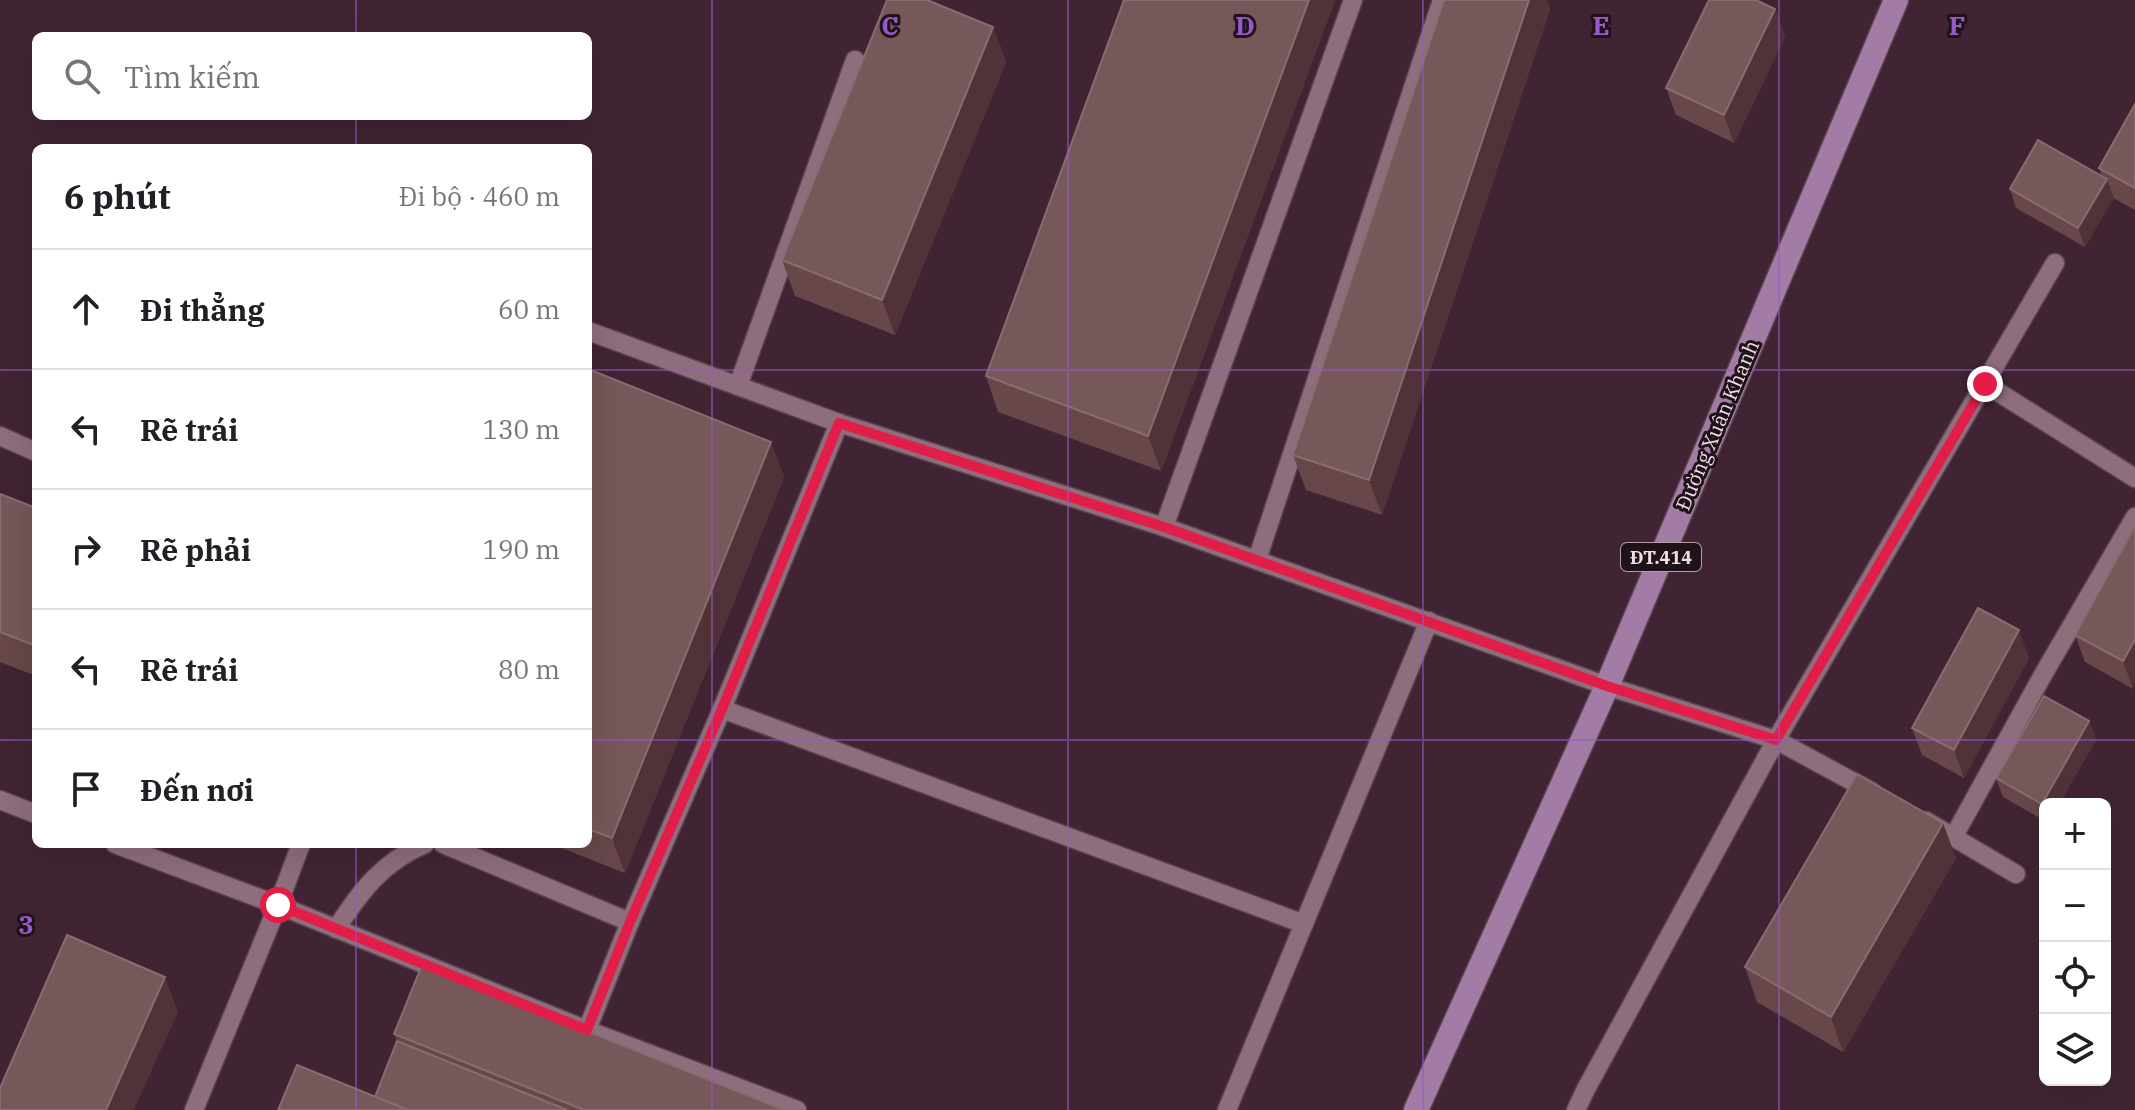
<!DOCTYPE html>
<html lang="vi">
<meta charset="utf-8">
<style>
:root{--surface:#fff;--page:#f6f6f6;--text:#202124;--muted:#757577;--line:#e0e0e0}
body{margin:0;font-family:"IBM Plex Serif",serif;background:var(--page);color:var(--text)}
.controls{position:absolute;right:24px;bottom:24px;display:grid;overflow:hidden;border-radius:12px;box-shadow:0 8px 32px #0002}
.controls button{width:72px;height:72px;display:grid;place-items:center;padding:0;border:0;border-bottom:2px solid var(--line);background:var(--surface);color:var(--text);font:40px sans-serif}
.stop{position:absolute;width:24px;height:24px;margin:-18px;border:6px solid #e11d48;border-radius:50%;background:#fff}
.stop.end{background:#e11d48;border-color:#fff;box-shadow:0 2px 8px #0008}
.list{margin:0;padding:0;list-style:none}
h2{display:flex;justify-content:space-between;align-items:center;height:104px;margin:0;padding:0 32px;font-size:34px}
h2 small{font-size:26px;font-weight:400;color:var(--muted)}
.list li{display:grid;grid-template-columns:52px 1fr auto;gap:24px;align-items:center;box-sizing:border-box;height:120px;padding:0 32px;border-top:2px solid var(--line)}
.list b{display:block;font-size:30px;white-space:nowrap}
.list em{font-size:26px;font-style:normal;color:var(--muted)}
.icon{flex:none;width:44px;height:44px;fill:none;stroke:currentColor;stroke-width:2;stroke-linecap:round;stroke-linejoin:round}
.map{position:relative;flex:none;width:2135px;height:1110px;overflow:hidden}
.search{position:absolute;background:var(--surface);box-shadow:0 8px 32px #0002;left:32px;top:32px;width:560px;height:88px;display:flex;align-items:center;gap:20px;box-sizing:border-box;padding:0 28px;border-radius:12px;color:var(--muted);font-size:30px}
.panel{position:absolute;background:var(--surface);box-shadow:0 8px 32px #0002;left:32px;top:144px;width:560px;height:704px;border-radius:12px}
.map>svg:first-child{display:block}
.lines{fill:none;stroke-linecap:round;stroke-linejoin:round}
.lane-casing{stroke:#5a424f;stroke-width:21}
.primary-casing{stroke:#5a424f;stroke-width:27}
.lane{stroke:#8e6d7d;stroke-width:18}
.primary{stroke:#a27ca4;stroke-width:24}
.wall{fill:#674749}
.shaded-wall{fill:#513239}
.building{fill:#76575a;stroke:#896c70;stroke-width:2}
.route{stroke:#e11d48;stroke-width:10}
.grid{fill:none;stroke:#9858c9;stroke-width:2;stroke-opacity:0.55}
.labels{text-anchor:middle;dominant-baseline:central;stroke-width:6;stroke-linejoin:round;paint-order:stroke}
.shield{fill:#1f1218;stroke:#b1a0a8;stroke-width:2}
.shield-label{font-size:18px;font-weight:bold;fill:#f0dde6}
.street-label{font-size:20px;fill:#f0dde6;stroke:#1f1218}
.grid-label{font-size:26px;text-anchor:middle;font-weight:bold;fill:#9858c9;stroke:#1f1218;stroke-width:6;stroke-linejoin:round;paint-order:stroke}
</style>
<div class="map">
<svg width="2135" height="1110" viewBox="0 0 2135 1110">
<rect width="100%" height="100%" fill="#402433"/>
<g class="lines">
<g class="lane-casing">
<g id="lane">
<polyline points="588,331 839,423 1164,527 1607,686 1776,740 1872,792"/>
<polyline points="1985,384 2135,478"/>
<polyline points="738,386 855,60"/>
<polyline points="0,436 36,452"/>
<polyline points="1164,527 1353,0"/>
<polyline points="1257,560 1442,0"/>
<polyline points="722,709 1304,924"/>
<polyline points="0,800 36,814"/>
<polyline points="1926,821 2016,874"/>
<polyline points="1954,836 2044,673 2135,517"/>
<polyline points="115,844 278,905 587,1030 797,1110"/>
<polyline points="443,844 630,922"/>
<path d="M 336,929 C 360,892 382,862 425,844"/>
<polyline points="587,1030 630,922 722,709 839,423"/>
<polyline points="194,1110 278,905 301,844"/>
<polyline points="1227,1110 1429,621"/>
<polyline points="1576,1110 1586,1089 1776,740 2055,263"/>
</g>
</g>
<g class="primary-casing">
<polyline id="primary" points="1416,1110 1607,686 1896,0"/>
</g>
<use href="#lane" class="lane"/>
<use href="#primary" class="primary"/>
</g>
<g class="wall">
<polygon points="1124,0 1335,0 1161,471 998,412 986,376"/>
<polygon points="1444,0 1547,0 1550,9 1382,515 1306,490 1293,455"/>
<polygon points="1775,9 1785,37 1734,143 1676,115 1666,88"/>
<polygon points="993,27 1006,62 895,335 795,296 782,260"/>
<polygon points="2135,104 2135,210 2113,198 2085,247 2016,208 2010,189 2102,176 2099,168"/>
<polygon points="588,369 771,442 784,477 625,873 551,844 588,844"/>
<polygon points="0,494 36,508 36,676 0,662"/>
<polygon points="2135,526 2133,689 2085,662 2075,635"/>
<polygon points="2029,658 1964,778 1922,755 1912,728"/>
<polygon points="2089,721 2096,740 2059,804 2045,804 2045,821 2003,797 1996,778"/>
<polygon points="1956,858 1843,1052 1757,1002 1745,967"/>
<polygon points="394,1034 784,1110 278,1110 375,1097 397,1041"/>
</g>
<g class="shaded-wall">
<polygon points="1309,0 1335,0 1161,471 1148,436"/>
<polygon points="1529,0 1547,0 1550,9 1382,515 1369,480"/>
<polygon points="1775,9 1785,37 1734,143 1724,115"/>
<polygon points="993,27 1006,62 895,335 882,300"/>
<polygon points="2107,179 2114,198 2085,247 2078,228"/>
<polygon points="771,442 784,477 625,873 612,838"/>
<polygon points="2019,630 2029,658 1964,778 1954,750"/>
<polygon points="2135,640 2135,686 2133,689 2123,661"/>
<polygon points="2089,721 2096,740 2059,804 2045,804 2045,813 2042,804"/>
<polygon points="1943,823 1956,858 1843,1052 1831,1017"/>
<polygon points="165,977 178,1012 134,1110 106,1110"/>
</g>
<g class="building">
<polygon points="887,0 927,0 993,27 882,300 782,260"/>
<polygon points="1124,0 1309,0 1148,436 986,376"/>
<polygon points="1444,0 1529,0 1369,480 1293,455"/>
<polygon points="1709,0 1756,0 1775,9 1724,115 1666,88"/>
<polygon points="2135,104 2135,188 2099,168"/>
<polygon points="2038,140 2107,179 2078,228 2010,189"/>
<polygon points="588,369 771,442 612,838 588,829"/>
<polygon points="0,494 36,508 36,646 0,632"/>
<polygon points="2135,526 2135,640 2123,661 2075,635"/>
<polygon points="1978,608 2019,630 1954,750 1912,728"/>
<polygon points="2044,696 2089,721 2042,804 1996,778"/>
<polygon points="1857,774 1943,823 1831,1017 1745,967"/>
<polygon points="67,935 165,977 106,1110 0,1110 0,1088"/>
<polygon points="422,965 784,1110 584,1110 394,1034"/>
<polygon points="397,1041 567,1110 408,1110 375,1097"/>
<polygon points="297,1065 408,1110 278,1110"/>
</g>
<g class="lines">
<polyline class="route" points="278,905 587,1030 630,922 722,709 839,423 1164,527 1607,686 1776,740 1985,384"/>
</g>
<path class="grid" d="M 356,0 L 356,36M 712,0 L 712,1110M 1068,0 L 1068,1110M 1423,0 L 1423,1110M 1779,0 L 1779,1110M 356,116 L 356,148M 0,370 L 36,370M 588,370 L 2135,370M 0,740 L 36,740M 588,740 L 2135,740M 356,844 L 356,1110"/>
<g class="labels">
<rect class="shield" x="1621" y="543" width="80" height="28" rx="6"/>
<g class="shield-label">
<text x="1661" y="557">ĐT.414</text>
</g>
<g class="street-label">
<text transform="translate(1717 425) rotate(-67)">Đường Xuân Khanh</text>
</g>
</g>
<g class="grid-label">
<text x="890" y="35">C</text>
<text x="1245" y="35">D</text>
<text x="1601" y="35">E</text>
<text x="1957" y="35">F</text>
<text x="26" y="934">3</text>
</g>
</svg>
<div class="controls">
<button>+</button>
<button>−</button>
<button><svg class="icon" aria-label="locate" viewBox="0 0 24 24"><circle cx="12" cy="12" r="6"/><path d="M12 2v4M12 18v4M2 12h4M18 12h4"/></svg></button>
<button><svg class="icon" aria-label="layers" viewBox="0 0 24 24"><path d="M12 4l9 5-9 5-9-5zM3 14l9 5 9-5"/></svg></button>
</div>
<div class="stop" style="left:278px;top:905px"></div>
<div class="stop end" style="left:1985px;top:384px"></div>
<div class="search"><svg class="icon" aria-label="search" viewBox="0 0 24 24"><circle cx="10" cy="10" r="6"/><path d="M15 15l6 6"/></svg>Tìm kiếm</div>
<section class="panel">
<h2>6 phút<small>Đi bộ · 460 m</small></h2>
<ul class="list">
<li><svg class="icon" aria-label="ahead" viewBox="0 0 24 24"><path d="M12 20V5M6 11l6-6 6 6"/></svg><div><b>Đi thẳng</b></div><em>60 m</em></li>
<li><svg class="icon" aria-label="left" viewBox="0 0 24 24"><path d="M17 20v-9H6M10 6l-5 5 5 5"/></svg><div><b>Rẽ trái</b></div><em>130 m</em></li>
<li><svg class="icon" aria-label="right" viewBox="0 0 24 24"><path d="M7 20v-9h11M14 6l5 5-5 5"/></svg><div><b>Rẽ phải</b></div><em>190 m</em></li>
<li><svg class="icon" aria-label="left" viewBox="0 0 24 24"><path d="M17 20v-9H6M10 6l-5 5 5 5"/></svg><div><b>Rẽ trái</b></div><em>80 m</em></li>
<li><svg class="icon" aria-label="arrive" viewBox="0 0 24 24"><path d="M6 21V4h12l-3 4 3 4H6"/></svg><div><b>Đến nơi</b></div></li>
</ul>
</section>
</div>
